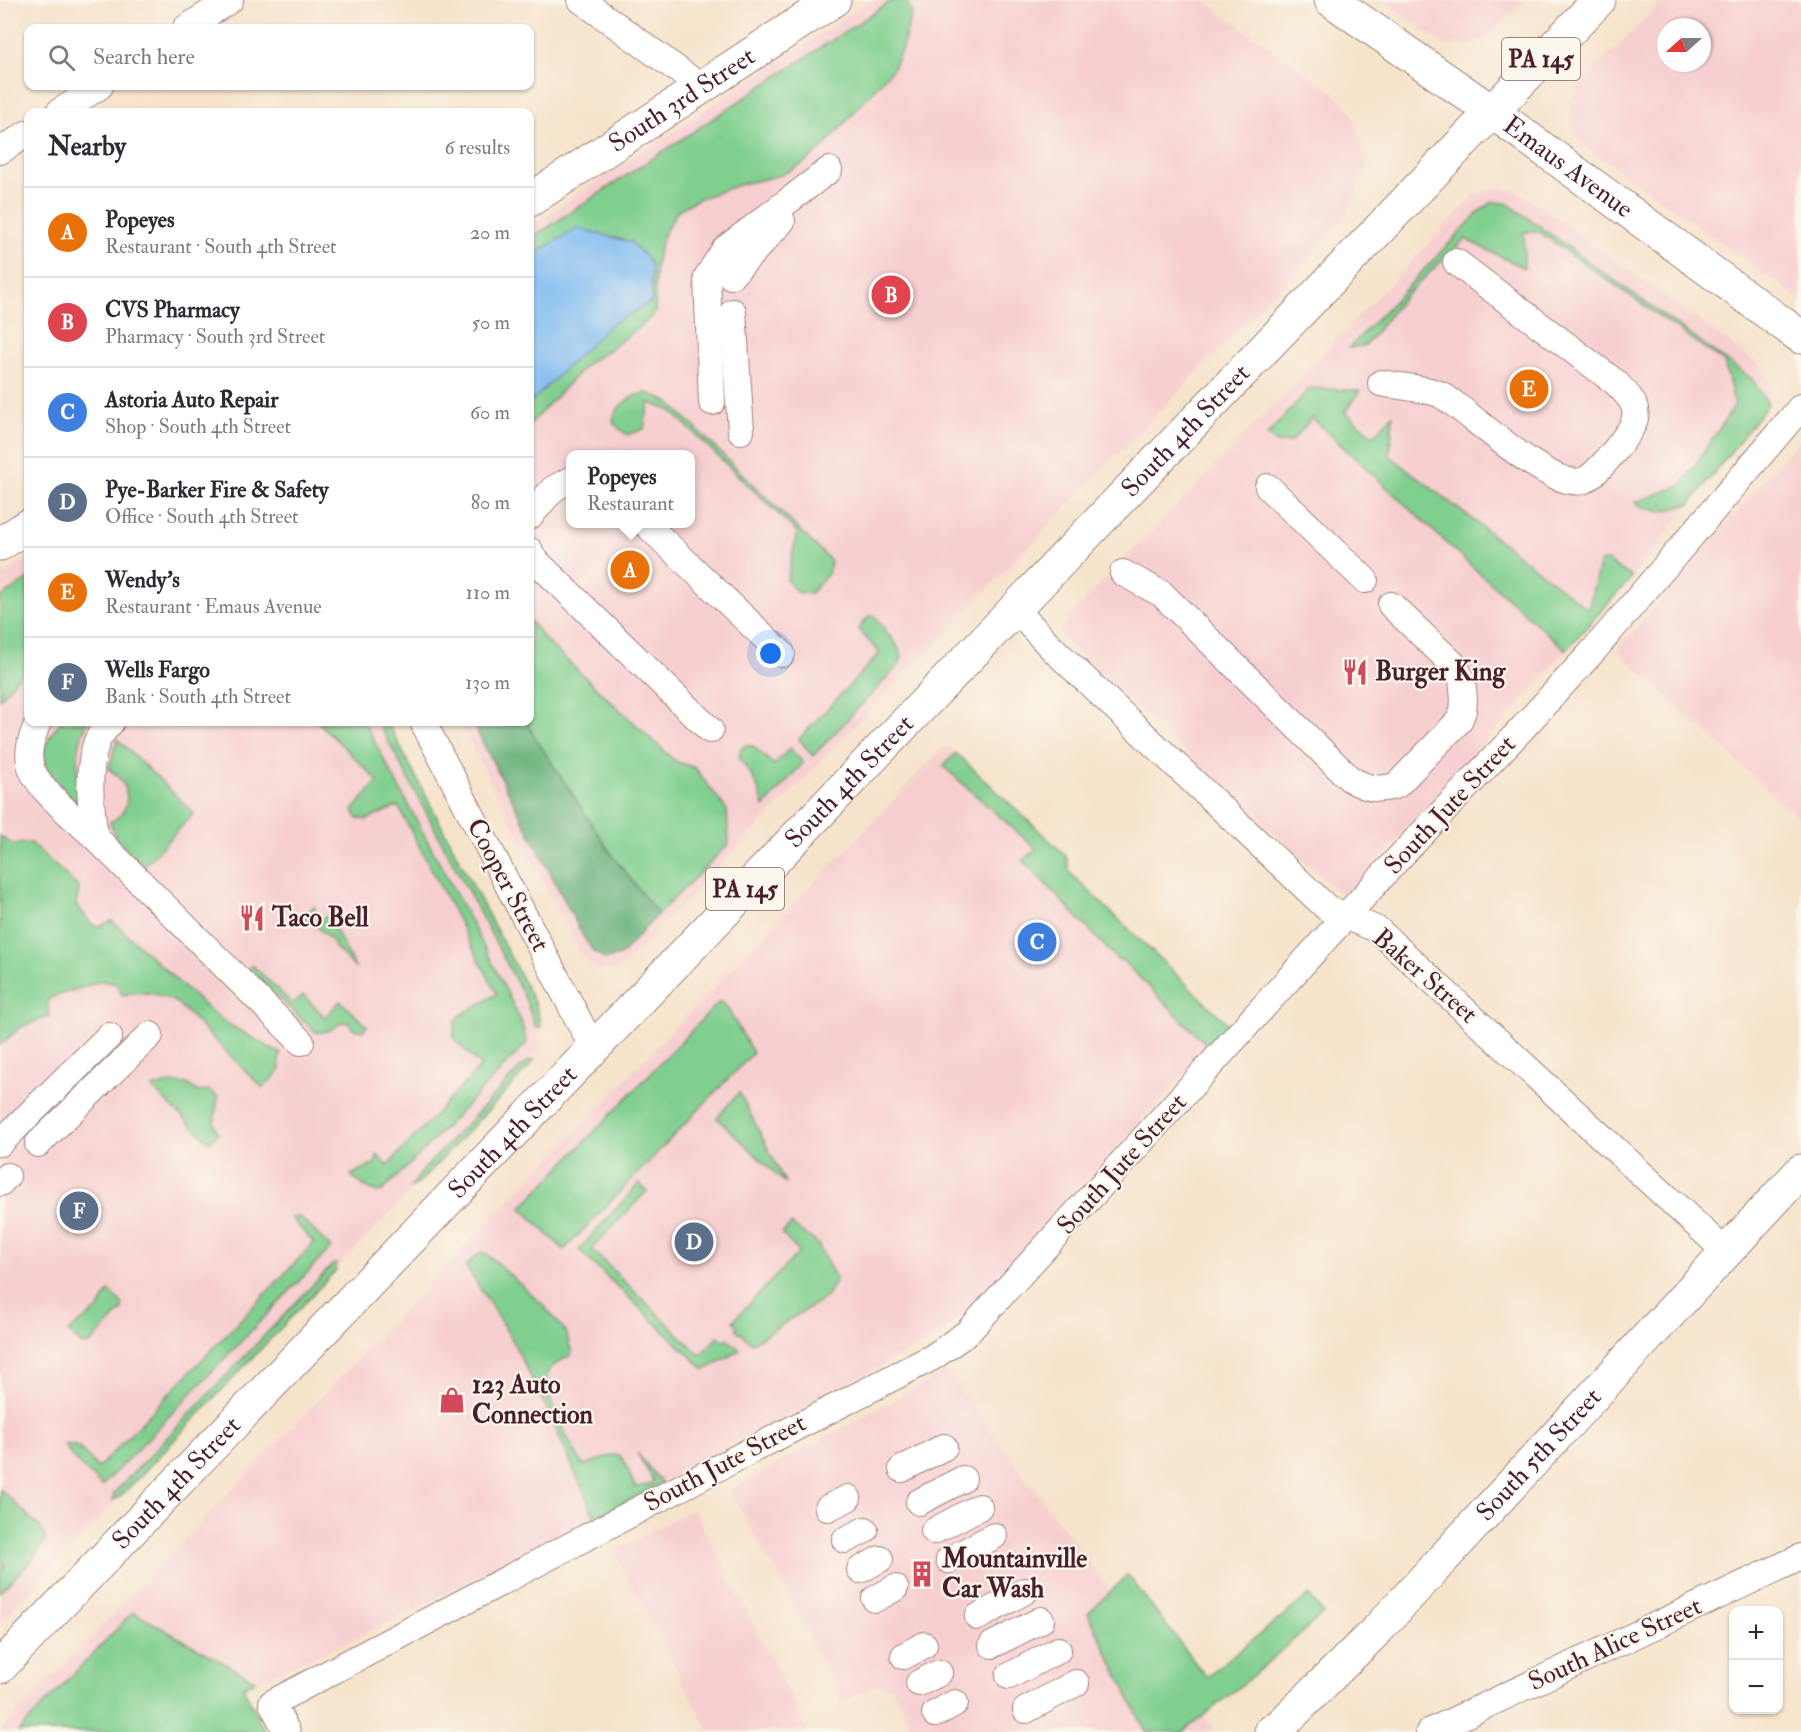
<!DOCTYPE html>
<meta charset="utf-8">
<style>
:root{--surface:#fff;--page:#f2f2f3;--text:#2b2b33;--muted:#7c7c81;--line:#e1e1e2;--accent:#db2777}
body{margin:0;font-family:"IM FELL Double Pica",serif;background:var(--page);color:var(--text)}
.controls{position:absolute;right:18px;bottom:18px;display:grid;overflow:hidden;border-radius:12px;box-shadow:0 2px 4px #0004}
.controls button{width:54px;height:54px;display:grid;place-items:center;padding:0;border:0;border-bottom:2px solid var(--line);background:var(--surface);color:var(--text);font:30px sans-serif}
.compass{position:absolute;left:1657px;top:18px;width:54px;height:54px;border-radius:50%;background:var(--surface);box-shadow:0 2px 4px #0004;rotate:249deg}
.you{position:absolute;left:771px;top:654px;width:21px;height:21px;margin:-15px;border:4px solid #fff;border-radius:50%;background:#1a73e8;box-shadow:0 0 0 9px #1a73e833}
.badge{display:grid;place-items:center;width:39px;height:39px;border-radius:50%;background:var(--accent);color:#fff;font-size:20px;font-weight:700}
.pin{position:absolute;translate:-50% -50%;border:3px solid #fff;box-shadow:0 2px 6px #0006}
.popup{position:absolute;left:566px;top:450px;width:129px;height:78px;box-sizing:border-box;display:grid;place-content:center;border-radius:12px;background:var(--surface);filter:drop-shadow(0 2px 4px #0005);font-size:20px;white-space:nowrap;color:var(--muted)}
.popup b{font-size:22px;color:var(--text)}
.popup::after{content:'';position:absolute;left:50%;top:100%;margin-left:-12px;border:12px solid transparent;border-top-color:var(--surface)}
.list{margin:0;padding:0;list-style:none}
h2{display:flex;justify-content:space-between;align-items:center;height:78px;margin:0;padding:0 24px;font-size:26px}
h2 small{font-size:20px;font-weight:400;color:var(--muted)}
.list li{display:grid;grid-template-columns:39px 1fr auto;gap:18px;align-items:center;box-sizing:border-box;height:90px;padding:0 24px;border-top:2px solid var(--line)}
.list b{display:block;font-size:22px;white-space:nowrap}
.list p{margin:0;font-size:20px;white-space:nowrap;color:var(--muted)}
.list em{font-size:20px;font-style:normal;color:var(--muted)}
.icon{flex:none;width:33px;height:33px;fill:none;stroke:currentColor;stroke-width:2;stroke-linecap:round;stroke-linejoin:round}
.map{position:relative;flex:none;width:1801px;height:1732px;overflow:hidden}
.search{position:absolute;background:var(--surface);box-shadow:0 2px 4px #0004;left:24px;top:24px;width:510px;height:66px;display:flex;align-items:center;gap:15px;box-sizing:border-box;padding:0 21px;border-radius:12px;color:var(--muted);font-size:22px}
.panel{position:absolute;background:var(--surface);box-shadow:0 2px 4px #0004;left:24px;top:108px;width:510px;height:618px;border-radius:12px}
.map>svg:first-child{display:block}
.built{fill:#f7cfd0;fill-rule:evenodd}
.green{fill:#80cf8f;stroke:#65775d;stroke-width:1.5}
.forest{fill:#68b27a;stroke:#596852;stroke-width:1.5}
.water{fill:#7fbbf1;stroke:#646d8e;stroke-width:1.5}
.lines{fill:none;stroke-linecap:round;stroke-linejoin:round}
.lane-casing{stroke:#a0817b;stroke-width:28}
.street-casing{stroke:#a0817b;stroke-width:35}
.secondary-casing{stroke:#a0817b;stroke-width:35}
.primary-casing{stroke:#a0817b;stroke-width:35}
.lane{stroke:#fff;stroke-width:26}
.street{stroke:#fff;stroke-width:33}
.secondary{stroke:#fff;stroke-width:33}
.primary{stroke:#fff;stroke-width:33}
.labels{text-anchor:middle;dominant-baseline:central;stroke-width:4.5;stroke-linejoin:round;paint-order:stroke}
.shield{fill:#fbf7ec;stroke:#7f6065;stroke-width:1.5}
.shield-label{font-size:24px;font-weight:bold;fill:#4a1f2b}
.street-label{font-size:26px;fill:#4a1f2b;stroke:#fbf7ec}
.poi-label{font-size:26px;font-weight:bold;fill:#4a1f2b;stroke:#fbf7ec;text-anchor:start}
</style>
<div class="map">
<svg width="1801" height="1732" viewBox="0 0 1801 1732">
<rect width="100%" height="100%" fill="#fbf7ec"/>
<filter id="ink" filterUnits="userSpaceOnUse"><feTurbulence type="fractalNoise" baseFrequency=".0167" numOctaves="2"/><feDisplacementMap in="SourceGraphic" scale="12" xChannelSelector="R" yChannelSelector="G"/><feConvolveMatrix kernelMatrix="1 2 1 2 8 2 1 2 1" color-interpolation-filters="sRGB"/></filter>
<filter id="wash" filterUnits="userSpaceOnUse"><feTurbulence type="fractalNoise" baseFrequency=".008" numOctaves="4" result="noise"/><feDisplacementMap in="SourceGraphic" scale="24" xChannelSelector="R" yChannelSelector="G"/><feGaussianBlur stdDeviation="1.35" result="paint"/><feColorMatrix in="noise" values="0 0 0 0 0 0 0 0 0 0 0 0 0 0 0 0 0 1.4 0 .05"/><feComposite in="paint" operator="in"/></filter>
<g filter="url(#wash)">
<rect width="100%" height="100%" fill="#f6e3cb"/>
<g class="built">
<path d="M 871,0 L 1203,0 L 1337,95 L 1352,113 L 1367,166 L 1343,221 L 627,962 L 613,970 L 598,970 L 591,966 L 580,953 L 459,722 L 530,722 L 530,226 ZM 570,454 L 690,454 L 690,524 L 570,524 Z"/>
<polygon points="1383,0 1525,0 1485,39 1468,44 1444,45"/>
<path d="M 1663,0 L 1801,0 L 1801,300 L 1581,143 L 1571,124 L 1570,102 L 1577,88 ZM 1666,27 L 1702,27 L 1702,63 L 1666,63 Z"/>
<polygon points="1496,188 1513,190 1530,199 1763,367 1771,389 1768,404 1632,577 1350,892 1344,894 1337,891 1066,642 1060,633 1065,622 1477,193"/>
<polygon points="1801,438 1801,820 1617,650"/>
<polygon points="28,558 28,722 387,722 536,1006 541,1027 539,1050 528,1068 0,1622 0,577"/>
<polygon points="947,744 1066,856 1070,873 1230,1026 1143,1118 1005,1276 939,1335 595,1518 533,1548 379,1628 243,1687 265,1732 0,1732"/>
<polygon points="946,1371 1213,1728 1207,1732 914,1732 891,1688 878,1684 843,1702 772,1563 769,1563 730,1490"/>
<polygon points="694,1509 808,1732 709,1732 614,1551"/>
</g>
<g class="green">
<polygon points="893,0 906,0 912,13 901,51 893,68 822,149 802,164 781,175 738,185 698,199 678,210 667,228 660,246 655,269 655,312 648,320 612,348 589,362 530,424 530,239"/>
<polygon points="1493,202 1507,203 1752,379 1768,404 1690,504 1661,512 1642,507 1636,502 1682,485 1735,405 1724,362 1539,232 1524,232 1524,268 1465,239 1403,298 1366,345 1349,348 1482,209"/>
<polygon points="1310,388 1360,391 1345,412 1373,436 1393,415 1390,456 1588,609 1600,562 1607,561 1632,577 1566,650 1468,563 1312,418 1291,442 1277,443 1267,435"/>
<path d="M 646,393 L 659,397 L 671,404 L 831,561 L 828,574 L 810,594 L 797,592 L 787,581 L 797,532 L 670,410 L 649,403 L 644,429 L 627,435 L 613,423 C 613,407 632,394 646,393 Z"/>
<polygon points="28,579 28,665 0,699 0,598"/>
<polygon points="869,616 875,616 897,646 902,657 898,666 813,756 799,739 880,653 858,629"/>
<polygon points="530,621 547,642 675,761 695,768 727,810 729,844 658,914 612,855 534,736 527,722 530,722"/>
<path d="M 61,722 L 88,722 C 74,746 77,772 80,799 L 74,801 C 48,771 29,757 61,722 Z"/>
<path d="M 318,722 L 364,722 L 489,956 L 521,1021 L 527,1043 L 412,1162 L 380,1193 L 362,1185 L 351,1175 L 376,1163 L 377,1155 L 387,1166 L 481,1066 L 454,1039 C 454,1029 453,1022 461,1015 L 497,994 L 398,806 L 366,820 L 357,818 L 353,810 L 378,781 Z"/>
<polygon points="378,722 387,722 536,1006 541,1027 536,1028 524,996"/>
<path d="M 117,739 L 194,813 L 144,866 L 116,839 L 110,822 C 135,811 130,782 109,769 Z"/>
<path d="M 746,745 L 753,746 L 774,765 L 790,748 L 803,763 L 764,807 C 759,788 753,774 739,759 L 741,749 Z"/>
<polygon points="956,753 1066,856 1070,873 1230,1026 1209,1047 1122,960 1118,960 1023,860 1036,849 943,766"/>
<path d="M 0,836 L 12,844 L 31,843 L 79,888 L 76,904 L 91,924 L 98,927 L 112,921 L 207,1008 L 228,1024 L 281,1054 L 279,1058 L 280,1071 L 263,1088 L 177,1003 C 158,994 142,989 122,995 L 117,984 L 102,981 L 49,998 L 47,1005 L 50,1016 L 21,1027 L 0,1045 Z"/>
<polygon points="314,906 320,920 328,916 356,969 334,946 335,943 309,920 304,924 300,920"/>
<path d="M 252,965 L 293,1004 L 303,995 L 325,1017 L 340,1001 L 367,1026 L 363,1031 L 353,1029 L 349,1023 L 342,1022 C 333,1029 328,1033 316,1032 L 248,970 Z"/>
<polygon points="720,1001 726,1006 753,1053 564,1250 521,1208"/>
<polygon points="534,1060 528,1068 418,1184 411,1187 423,1170 526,1062"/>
<polygon points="172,1083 187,1084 199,1092 208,1090 218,1097 214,1123 218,1134 209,1142 152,1088"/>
<polygon points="739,1092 786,1184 717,1118"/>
<polygon points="639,1183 647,1191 591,1249 700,1355 719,1336 724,1341 727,1338 740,1350 705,1370 579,1250"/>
<path d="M 300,1217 L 331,1248 L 102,1486 L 74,1459 L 64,1445 C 79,1441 89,1459 98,1468 L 314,1243 L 291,1218 Z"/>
<polygon points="791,1224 817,1243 836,1279 826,1297 752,1343 736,1329 738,1326 733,1321 799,1252 782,1234"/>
<path d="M 480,1252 L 489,1256 L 545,1307 L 566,1332 L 572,1354 C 565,1359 553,1364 549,1371 C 537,1389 573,1448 583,1465 C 623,1453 618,1444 635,1487 L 649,1485 L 653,1480 L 637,1453 L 662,1483 L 595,1518 L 548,1411 L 510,1336 L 466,1266 Z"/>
<polygon points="333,1264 337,1264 335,1271 120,1497 113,1500 114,1493"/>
<polygon points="109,1291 122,1303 122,1310 90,1344 82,1345 68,1332 98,1309"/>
<polygon points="0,1489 41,1528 46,1540 32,1560 0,1592 0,1572 5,1565 0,1560"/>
<polygon points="1128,1575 1206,1677 1309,1595 1323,1614 1243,1684 1183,1732 1146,1732 1088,1613"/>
<polygon points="133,1612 256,1681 243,1687 265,1732 18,1732"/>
</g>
<polygon class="forest" points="472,722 527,722 534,736 612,855 658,914 620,956 605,959 593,951 584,938"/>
<polygon class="water" points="577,228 631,242 651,263 652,302 611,324 530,403 530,257"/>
</g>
<g filter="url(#ink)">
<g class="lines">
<g class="lane-casing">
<g id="lane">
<polyline points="581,0 703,88"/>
<polyline points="186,28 230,0"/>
<polyline points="59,112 100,86"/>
<polyline points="0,151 28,133"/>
<polyline points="731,276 782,221"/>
<polyline points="733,312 741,431"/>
<path d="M 1381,383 C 1396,386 1432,389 1443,396 C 1472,414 1549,489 1582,481 C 1596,477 1623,441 1631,428 C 1643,408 1629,396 1615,382 L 1456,262"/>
<polyline points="712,402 707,277 725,249 829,170"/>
<polyline points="1268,487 1365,580"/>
<polyline points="530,516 553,489 570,480"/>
<polyline points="646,524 782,654"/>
<polyline points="530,551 532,557 710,730"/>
<path d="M 1123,573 L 1162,594 L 1349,778 C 1364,788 1379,792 1397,785 L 1459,721 L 1463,711 L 1464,700 L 1462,679 L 1453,664 L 1391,605"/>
<polyline points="1014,608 1051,647 1327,908 1378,930 1727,1253"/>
<path d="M 38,722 C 33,735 27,748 30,763 C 33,786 78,821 95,837"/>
<path d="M 111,722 C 106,728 100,734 97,741 C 86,772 91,806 95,837 L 301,1042"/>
<polyline points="423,722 593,1048"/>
<polyline points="0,1143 109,1036"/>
<polyline points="38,1144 150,1035"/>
<polyline points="0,1183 7,1176"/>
<polyline points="902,1469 944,1447"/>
<polyline points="919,1502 963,1479"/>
<polyline points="828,1508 848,1498"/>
<polyline points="934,1531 979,1507"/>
<polyline points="845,1540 865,1530"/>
<polyline points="949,1560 994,1536"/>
<polyline points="860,1570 880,1559"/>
<polyline points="875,1599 895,1588"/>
<polyline points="978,1617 1025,1591"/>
<polyline points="992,1645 1041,1620"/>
<polyline points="904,1656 924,1645"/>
<polyline points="1009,1676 1058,1650"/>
<polyline points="919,1683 939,1673"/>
<polyline points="1026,1710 1076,1683"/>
<polyline points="935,1714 955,1703"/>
<polyline points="287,1732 272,1703 769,1441 933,1357 967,1333 1395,862 1518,733 1594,650 1801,407"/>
<polyline points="1429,1732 1801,1557"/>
</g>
</g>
<g class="street-casing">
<g id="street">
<path id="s1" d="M 530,200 L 834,0"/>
<polyline points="0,544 28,526"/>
<path id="s2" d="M 1271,1732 L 1282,1724 L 1379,1628 L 1801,1171"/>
</g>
</g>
<g class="secondary-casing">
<g id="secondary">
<path id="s3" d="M 1331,0 L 1491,111 L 1801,337"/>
</g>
</g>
<g class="primary-casing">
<g id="primary">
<path id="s4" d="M 0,1667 L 1599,0"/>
</g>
</g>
<use href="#lane" class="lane"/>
<use href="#street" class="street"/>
<use href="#secondary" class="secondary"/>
<use href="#primary" class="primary"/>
</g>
</g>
<defs>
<g id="restaurant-bare" transform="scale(2.07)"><path d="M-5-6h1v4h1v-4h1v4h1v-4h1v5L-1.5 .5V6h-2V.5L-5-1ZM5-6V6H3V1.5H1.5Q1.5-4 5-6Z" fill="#d1495b" stroke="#fbf7ec" stroke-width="2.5" paint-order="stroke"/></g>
<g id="shop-bare" transform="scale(2.07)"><path d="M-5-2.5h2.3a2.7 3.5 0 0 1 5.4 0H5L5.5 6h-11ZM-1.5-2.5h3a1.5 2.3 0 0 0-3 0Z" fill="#d1495b" stroke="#fbf7ec" stroke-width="2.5" paint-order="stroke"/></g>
<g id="building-bare" transform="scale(2.07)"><path d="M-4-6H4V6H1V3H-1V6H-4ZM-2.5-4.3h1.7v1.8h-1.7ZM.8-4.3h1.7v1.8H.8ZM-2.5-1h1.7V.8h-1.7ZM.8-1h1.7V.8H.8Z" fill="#d1495b" stroke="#fbf7ec" stroke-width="2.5" paint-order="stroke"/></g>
</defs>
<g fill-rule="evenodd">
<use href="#restaurant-bare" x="1355" y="672"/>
<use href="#restaurant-bare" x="252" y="918"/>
<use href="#shop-bare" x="452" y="1400"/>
<use href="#building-bare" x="922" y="1574"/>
</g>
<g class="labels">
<g class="shield">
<rect x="1502" y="38" width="78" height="42" rx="4.5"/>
<rect x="706" y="868" width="78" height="42" rx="4.5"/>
</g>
<g class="shield-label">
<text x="1541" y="59">PA 145</text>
<text x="745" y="889">PA 145</text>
</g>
<g class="street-label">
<text stroke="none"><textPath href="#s1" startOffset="182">South 3rd Street</textPath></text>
<text stroke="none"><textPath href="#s3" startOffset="290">Emaus Avenue</textPath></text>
<text stroke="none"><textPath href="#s4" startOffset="1713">South 4th Street</textPath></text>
<text stroke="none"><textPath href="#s4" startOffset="1227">South 4th Street</textPath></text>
<text transform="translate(1450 805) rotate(-47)">South Jute Street</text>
<text transform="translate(508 885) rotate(62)">Cooper Street</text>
<text transform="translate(1425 976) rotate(41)">Baker Street</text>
<text stroke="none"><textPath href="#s4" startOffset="741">South 4th Street</textPath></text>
<text transform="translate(1122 1164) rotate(-48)">South Jute Street</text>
<text stroke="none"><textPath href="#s2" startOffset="386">South 5th Street</textPath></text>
<text transform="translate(725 1463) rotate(-28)">South Jute Street</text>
<text stroke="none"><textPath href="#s4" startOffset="255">South 4th Street</textPath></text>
<text transform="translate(1615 1644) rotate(-25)">South Alice Street</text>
</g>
<g class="poi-label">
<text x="1375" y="672">Burger King</text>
<text x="272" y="918">Taco Bell</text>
<text x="472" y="1385">123 Auto<tspan x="472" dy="30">Connection</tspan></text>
<text x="942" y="1559">Mountainville<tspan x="942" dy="30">Car Wash</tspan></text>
</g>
</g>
</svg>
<div class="controls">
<button>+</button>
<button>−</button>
</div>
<svg class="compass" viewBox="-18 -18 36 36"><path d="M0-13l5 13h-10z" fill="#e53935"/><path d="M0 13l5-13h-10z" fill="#7c7c81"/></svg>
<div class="you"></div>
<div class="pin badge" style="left:630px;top:570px;background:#e8710a">A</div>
<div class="popup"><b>Popeyes</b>Restaurant</div>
<div class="pin badge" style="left:891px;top:295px;background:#e0444e">B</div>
<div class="pin badge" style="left:1037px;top:942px;background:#3f7fe0">C</div>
<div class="pin badge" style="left:694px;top:1242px;background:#5c6f8a">D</div>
<div class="pin badge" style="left:1529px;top:389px;background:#e8710a">E</div>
<div class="pin badge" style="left:79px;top:1211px;background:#5c6f8a">F</div>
<div class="search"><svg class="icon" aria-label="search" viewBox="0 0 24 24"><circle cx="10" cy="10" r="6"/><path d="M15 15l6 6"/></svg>Search here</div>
<section class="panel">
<h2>Nearby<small>6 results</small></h2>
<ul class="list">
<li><span class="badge" style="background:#e8710a">A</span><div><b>Popeyes</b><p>Restaurant · South 4th Street</p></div><em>20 m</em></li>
<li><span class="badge" style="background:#e0444e">B</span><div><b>CVS Pharmacy</b><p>Pharmacy · South 3rd Street</p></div><em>50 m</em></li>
<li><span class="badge" style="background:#3f7fe0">C</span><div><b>Astoria Auto Repair</b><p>Shop · South 4th Street</p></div><em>60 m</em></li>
<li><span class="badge" style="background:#5c6f8a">D</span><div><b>Pye-Barker Fire &amp; Safety</b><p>Office · South 4th Street</p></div><em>80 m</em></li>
<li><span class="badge" style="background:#e8710a">E</span><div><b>Wendy's</b><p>Restaurant · Emaus Avenue</p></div><em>110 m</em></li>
<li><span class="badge" style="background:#5c6f8a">F</span><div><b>Wells Fargo</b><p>Bank · South 4th Street</p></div><em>130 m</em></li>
</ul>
</section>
</div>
